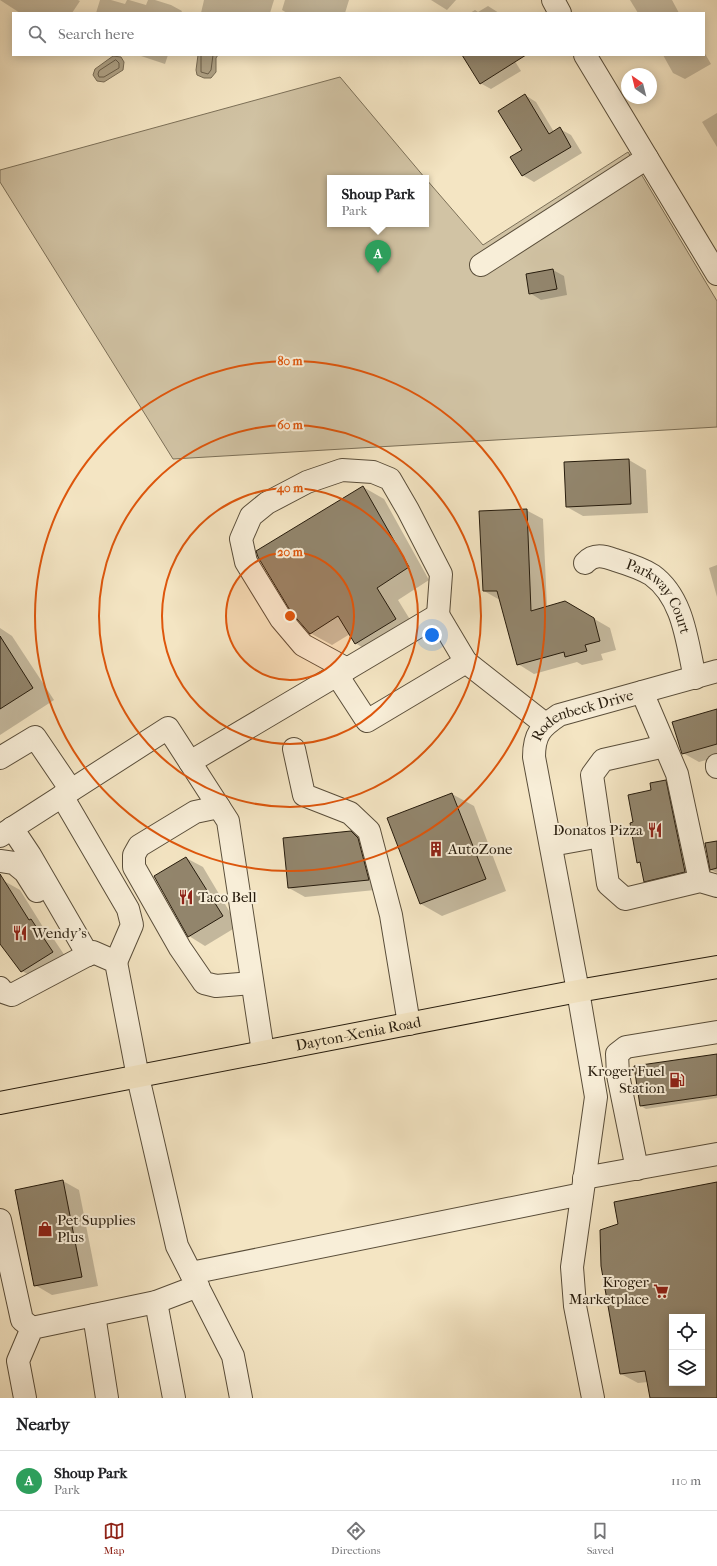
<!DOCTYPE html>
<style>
:root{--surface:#fff;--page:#f6f6f6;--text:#202124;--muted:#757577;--line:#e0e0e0;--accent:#8f2418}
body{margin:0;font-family:"IM FELL French Canon",serif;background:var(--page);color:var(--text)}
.controls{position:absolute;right:12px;bottom:12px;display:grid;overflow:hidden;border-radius:0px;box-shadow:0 2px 10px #0003}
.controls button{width:36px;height:36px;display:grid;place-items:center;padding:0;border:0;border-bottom:1px solid var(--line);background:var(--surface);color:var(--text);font:20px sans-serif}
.compass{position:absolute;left:621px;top:68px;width:36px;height:36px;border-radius:50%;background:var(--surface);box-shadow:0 2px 10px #0003;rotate:325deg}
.you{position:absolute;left:432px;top:635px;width:14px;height:14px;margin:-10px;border:3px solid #fff;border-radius:50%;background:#1a73e8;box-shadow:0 0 0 6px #1a73e833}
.badge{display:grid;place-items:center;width:26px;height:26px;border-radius:50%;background:var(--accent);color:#fff;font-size:13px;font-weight:700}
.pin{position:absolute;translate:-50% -33px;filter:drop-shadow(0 1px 2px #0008)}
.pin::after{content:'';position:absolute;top:21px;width:14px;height:12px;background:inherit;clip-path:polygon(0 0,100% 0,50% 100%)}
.popup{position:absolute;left:327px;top:175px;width:102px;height:52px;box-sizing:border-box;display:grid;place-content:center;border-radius:0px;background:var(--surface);filter:drop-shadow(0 1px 3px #0005);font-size:13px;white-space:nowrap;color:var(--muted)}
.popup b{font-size:15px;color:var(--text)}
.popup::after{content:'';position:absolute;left:50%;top:100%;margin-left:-8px;border:8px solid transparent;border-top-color:var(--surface)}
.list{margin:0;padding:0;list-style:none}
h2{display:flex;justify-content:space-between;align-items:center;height:52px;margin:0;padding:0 16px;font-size:17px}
h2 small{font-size:13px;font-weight:400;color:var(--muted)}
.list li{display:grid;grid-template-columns:26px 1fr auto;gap:12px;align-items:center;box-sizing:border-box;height:60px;padding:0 16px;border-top:1px solid var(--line)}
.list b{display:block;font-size:15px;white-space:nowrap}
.list p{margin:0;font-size:13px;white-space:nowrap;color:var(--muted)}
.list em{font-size:13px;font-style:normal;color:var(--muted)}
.icon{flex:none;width:22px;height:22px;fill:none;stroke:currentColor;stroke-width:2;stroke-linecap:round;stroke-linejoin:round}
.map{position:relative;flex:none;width:717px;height:1398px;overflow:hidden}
.search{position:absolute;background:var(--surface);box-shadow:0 2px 10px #0003;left:12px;right:12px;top:12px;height:44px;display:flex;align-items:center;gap:10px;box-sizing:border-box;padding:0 14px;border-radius:0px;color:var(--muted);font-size:15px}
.sheet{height:112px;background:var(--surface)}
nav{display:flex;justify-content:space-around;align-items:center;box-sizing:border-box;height:56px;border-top:1px solid var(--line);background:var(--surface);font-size:11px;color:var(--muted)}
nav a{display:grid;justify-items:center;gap:2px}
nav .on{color:var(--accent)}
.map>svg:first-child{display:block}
.green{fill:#d1c3a4;stroke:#7c7058}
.water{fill:#aea185;stroke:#786c55}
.shadow{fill:#0003;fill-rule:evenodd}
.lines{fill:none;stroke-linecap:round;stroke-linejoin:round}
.shore{stroke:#6a5e49;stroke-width:1}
.building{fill:#92856c;stroke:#271c0d;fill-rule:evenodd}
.minor-casing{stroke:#5a4e3a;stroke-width:24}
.major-casing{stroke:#271c0d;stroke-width:24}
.minor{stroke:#f8eed8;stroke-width:22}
.major{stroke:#f4e5c3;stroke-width:22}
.ring{fill:none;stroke:#de560c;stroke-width:2}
.labels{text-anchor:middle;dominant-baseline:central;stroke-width:4;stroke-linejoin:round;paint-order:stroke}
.street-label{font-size:15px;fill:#271c0d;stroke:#f8eed8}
.poi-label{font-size:15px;fill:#271c0d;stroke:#f8eed8;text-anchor:start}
.centre{fill:#de560c;stroke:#f8eed8;stroke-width:2}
.ring-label{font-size:12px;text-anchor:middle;font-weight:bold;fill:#de560c;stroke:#f8eed8;stroke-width:4;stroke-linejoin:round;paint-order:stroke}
</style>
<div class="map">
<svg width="717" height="1398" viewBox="0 0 717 1398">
<rect width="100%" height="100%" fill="#f4e5c3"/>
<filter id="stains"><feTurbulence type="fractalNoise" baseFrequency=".005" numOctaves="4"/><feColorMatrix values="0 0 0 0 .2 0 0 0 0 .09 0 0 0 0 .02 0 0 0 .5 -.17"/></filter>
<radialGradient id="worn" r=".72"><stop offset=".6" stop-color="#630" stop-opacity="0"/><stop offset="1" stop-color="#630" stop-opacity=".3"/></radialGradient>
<polygon class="green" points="340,77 425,178 330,178 330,224 426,224 426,179 483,245 628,152 717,301 717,427 173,459 0,182 0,170"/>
<g class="water">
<polygon points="198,55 218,55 216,58 216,72 211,78 204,78 197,75 196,70"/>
<polygon points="113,56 121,57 124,62 123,70 104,82 97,81 93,75 95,69"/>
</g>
<g class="shadow">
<polygon points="0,0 78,0 80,1 72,13 20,13"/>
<polygon points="100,0 111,0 125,4 127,0 129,0 146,5 148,0 155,0 171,5 182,11 181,13 96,13"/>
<polygon points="204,0 274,0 270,13 201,13"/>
<polygon points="285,0 349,0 345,13 287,13 282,10"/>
<polygon points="431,0 456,0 447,10"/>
<polygon points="630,0 672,0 679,13 638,13"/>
<polygon points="488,6 499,13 470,13 475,10 478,12"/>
<polygon points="704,52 711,64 685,79 673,73 663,55 704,55"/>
<polygon points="138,55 168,55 165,64"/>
<polygon points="464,55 511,55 521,71 491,89 480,83"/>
<polygon points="525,95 536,102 554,132 560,129 571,135 582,153 534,182 522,175"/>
<polygon points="717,113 717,147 702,122"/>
<polygon points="553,270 564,276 567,295 541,300 530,293"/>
<polygon points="629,460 646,470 648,513 583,516 567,507 565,463"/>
<polygon points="363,487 384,499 429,580 398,600 417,631 377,656 355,643 350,634 332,645 310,633"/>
<polygon points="526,510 543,519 547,607 565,602 610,628 616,650 601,654 603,660 582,665 577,662 534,674 518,664 500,600 484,591"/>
<polygon points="717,565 717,597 709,568"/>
<polygon points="0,628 12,636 54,700 0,735"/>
<polygon points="717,710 717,757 699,762 683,753"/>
<polygon points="665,781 682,791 701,881 661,890 645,881 641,864 638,862 653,791"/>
<polygon points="452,794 474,806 506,891 442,916 421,904"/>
<polygon points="351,832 367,842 385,889 305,897 289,888"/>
<polygon points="717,842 717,873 711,870 706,844"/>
<polygon points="186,858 203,867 238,926 205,946 189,936 155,876"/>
<polygon points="4,881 20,890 43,927 47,929 69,962 38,980 22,971 0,943 0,883"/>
<polygon points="717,1055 717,1098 646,1109 641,1106"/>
<polygon points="63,1181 79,1190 98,1286 52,1295 35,1285"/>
<path d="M 717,1183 L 717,1398 L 651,1398 L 648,1382 L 638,1383 L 621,1374 L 619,1225 ZM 672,1317 L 702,1317 L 702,1383 L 672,1383 Z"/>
</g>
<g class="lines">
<g class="shore">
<polyline points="201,55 201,72 208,74 211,70 213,55"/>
<polygon points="116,60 119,63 119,68 104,77 99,77 98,74 99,71"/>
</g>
</g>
<g class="building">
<polygon points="462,55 526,55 480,84"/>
<polygon points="525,94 549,134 560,127 571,147 522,176 510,157 522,150 498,111"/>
<polygon points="553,269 557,289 529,294 526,274"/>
<polygon points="629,459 631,504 566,507 564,462"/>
<polygon points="363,486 409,567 377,588 396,619 355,644 338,616 310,634 291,612 258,557 256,551"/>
<polygon points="527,509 531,611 565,601 594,618 600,641 585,645 587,651 565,657 564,652 517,665 497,591 483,591 479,511"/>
<polygon points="0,636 33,688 0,709"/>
<polygon points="717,709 717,744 682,754 672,722"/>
<polygon points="666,780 685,872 644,882 640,862 637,863 630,823 633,822 628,795 651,790 650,783"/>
<polygon points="452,793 486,879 420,904 387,818"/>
<polygon points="351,831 358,838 369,880 288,888 283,838"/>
<polygon points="717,841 717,868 710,870 705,843"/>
<polygon points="186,857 223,916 188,937 154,876"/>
<polygon points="0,874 29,920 31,919 53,952 21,972 0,944"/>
<polygon points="717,1054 717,1095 640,1106 634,1066"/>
<polygon points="63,1180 82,1277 34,1286 15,1190"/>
<path d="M 717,1182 L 717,1398 L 650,1398 L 645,1371 L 620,1374 L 601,1266 L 600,1230 L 618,1224 L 614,1202 ZM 672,1317 L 702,1317 L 702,1383 L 672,1383 Z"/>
</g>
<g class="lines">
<g class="minor-casing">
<g id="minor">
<polyline points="553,0 560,13"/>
<polyline points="585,55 717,274"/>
<polyline points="481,265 647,158"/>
<path id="s1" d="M 585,563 C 594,553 604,556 615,560 C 628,564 641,568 652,575 C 684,598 687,643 695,678"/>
<polyline points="347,669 303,645 281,619 246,562 241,539 251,516 267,503 307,482 342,470 373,472 390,479 408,510 441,574 438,615"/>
<polyline points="337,675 438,615 466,662"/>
<polyline points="642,692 677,774 700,881"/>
<polyline points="665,746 603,760 592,775 608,884 625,899 700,881 717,886"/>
<polyline points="294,749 304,795 350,813 369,831 391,915 409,1024"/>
<polyline points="0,758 35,737 71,790"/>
<polyline points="190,762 337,675 367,721 466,662 545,724"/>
<polyline points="717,765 717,767"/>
<polyline points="62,796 128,909 132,925 116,962"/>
<polyline points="219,807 195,812 139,846 134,855 134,867 180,948 204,983 216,986 252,983"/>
<polyline points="12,828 30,855 88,955"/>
<polyline points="0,836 168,728 228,821 263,1052"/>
<polyline points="551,845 601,836"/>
<polyline points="0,861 14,863 25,872 37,891"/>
<polyline points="0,988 3,992 12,995 93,952 116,962 138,1077 177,1246 233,1356 241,1398"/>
<polyline points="637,1169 618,1075 617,1054 626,1047 717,1032"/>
<polyline points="584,1178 717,1154"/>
<polyline points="0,1220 22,1320 32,1328"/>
<polyline points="191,1273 582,1194"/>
<polyline points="156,1302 174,1398"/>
<polyline points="94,1315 107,1398"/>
<polyline points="25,1398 18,1361 32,1328 156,1302 198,1286"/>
<path id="s2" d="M 593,1398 L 575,1306 L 572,1267 L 596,1097 L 578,991 L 534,757 C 534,734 541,727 559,715 L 717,671"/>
</g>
</g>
<g class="major-casing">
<g id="major">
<path id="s3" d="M 0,1103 L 578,991 L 717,967"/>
</g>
</g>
<use href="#minor" class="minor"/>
<use href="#major" class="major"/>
</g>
<circle cx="290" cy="616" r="64" fill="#de560c" fill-opacity=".12"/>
<g class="ring">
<circle cx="290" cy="616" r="64"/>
<circle cx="290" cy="616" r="128"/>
<circle cx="290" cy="616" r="191"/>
<circle cx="290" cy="616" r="255"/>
</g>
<defs>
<g id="restaurant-bare" transform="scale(1.2)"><path d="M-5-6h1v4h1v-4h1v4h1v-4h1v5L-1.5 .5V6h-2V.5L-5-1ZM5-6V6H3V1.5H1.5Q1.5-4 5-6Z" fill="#8f2418" stroke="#f8eed8" stroke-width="2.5" paint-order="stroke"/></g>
<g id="building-bare" transform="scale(1.2)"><path d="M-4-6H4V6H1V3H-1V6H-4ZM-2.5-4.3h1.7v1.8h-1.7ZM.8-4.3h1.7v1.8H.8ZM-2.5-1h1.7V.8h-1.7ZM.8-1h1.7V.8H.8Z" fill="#8f2418" stroke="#f8eed8" stroke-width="2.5" paint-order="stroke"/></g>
<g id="fuel-bare" transform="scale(1.2)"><path d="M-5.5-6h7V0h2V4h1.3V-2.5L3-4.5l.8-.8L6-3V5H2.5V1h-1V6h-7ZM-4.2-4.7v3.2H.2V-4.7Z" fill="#8f2418" stroke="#f8eed8" stroke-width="2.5" paint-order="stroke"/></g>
<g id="shop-bare" transform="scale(1.2)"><path d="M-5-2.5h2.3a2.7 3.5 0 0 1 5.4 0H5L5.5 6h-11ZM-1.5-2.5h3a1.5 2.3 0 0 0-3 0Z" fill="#8f2418" stroke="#f8eed8" stroke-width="2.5" paint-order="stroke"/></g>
<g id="supermarket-bare" transform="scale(1.2)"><path d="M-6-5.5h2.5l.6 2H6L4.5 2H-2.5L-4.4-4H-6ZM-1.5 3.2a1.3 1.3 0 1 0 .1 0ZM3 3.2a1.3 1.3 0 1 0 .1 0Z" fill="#8f2418" stroke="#f8eed8" stroke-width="2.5" paint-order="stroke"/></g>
</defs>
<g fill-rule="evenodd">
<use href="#restaurant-bare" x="655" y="830"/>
<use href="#building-bare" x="436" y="849"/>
<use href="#restaurant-bare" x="186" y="897"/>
<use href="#restaurant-bare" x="20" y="933"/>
<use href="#fuel-bare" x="677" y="1080"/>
<use href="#shop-bare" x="45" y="1229"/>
<use href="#supermarket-bare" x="661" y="1291"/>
</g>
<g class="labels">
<g class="street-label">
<text stroke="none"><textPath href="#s1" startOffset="93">Parkway Court</textPath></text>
<text stroke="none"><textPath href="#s2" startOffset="723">Rodenbeck Drive</textPath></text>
<text stroke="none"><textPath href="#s3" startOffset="365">Dayton-Xenia Road</textPath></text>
</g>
<g class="poi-label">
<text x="643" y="830" text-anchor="end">Donatos Pizza</text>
<text x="448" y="849">AutoZone</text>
<text x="198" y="897">Taco Bell</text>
<text x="32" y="933">Wendy's</text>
<text x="665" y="1071" text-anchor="end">Kroger Fuel<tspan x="665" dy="17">Station</tspan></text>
<text x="57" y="1220">Pet Supplies<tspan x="57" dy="17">Plus</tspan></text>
<text x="649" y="1282" text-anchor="end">Kroger<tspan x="649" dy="17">Marketplace</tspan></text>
</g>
</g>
<circle cx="290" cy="616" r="6" class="centre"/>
<g class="ring-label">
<text x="290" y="365">80 m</text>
<text x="290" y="429">60 m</text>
<text x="290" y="492">40 m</text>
<text x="290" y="556">20 m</text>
</g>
<rect width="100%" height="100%" filter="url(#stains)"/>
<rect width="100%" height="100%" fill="url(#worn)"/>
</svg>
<div class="controls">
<button><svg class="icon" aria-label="locate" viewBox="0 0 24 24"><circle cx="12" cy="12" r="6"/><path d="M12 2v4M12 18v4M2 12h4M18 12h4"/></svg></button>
<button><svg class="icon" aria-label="layers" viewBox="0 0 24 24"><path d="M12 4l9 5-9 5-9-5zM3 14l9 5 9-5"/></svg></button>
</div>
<svg class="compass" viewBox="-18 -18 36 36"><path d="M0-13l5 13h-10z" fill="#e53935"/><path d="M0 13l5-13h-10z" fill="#757577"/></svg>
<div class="you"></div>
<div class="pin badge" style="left:378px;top:273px;background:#2e9e5b">A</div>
<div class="popup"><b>Shoup Park</b>Park</div>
<div class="search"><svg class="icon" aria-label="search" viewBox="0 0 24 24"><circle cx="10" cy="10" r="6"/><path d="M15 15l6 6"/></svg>Search here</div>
</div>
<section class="sheet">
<h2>Nearby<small></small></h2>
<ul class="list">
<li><span class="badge" style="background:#2e9e5b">A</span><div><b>Shoup Park</b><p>Park</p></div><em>110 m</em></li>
</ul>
</section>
<nav>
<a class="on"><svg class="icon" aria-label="map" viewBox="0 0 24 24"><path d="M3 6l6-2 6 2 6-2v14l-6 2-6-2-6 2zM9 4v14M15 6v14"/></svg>Map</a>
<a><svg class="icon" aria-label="directions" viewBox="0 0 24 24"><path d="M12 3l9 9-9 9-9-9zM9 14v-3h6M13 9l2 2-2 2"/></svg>Directions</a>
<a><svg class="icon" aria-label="saved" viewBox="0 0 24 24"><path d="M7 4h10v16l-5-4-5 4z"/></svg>Saved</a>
</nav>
